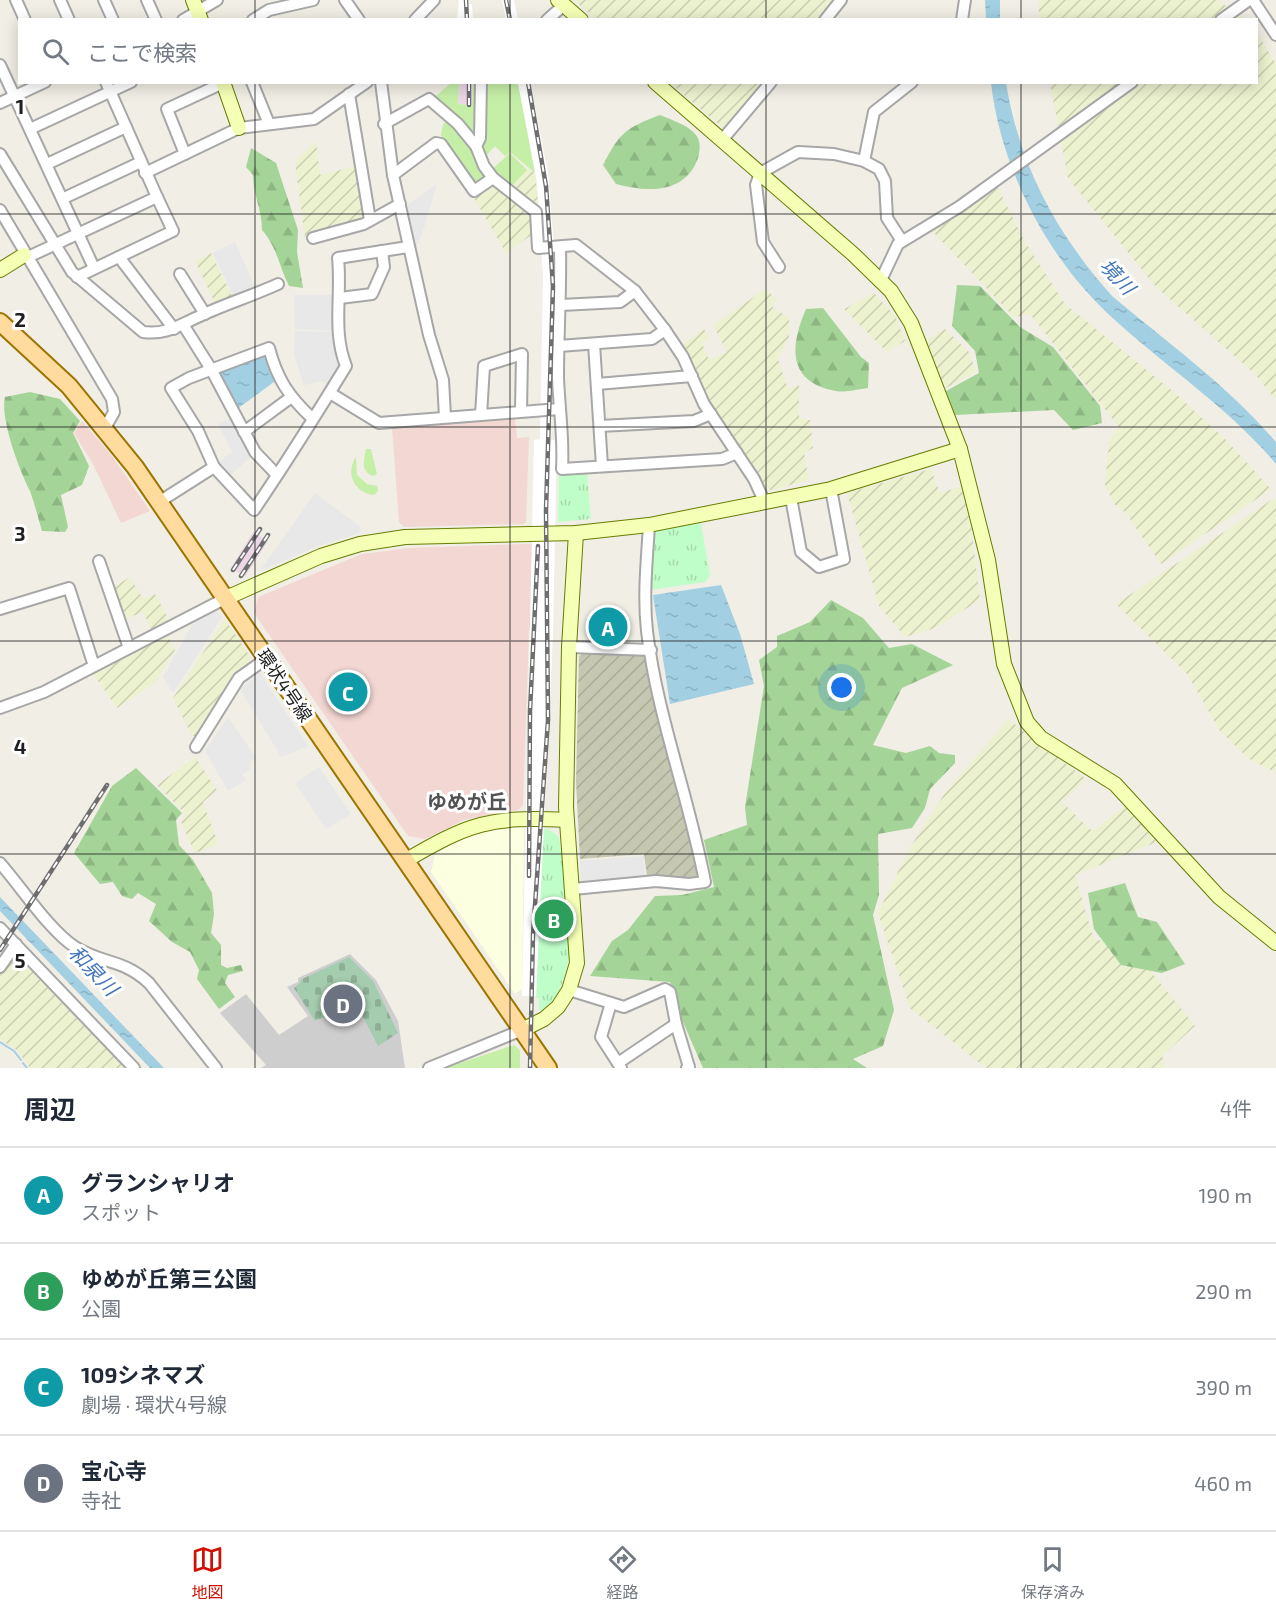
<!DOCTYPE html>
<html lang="ja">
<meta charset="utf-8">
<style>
:root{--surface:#fff;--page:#f6f6f7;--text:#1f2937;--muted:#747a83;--line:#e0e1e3;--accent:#d01000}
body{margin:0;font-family:"Exo 2","Noto Sans JP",sans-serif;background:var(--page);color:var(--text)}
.you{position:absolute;left:842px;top:688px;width:21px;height:21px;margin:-15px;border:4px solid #fff;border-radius:50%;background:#1a73e8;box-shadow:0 0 0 9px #1a73e833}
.badge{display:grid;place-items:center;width:39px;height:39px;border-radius:50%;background:var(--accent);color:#fff;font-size:20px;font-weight:700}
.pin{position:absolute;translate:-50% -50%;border:3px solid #fff;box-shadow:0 2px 6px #0006}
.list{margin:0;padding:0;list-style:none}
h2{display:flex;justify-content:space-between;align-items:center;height:78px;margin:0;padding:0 24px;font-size:26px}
h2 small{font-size:20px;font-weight:400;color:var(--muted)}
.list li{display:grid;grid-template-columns:39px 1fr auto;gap:18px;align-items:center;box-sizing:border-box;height:96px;padding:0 24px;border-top:2px solid var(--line)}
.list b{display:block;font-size:22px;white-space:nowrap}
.list p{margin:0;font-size:20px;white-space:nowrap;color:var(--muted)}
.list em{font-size:20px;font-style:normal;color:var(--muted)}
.icon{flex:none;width:33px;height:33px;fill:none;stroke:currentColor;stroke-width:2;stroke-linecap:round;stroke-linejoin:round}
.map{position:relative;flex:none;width:1276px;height:1068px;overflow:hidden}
.search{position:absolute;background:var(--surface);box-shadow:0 3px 15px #0003;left:18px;right:18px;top:18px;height:66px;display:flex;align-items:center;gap:15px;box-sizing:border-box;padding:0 21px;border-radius:0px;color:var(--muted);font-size:22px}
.sheet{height:462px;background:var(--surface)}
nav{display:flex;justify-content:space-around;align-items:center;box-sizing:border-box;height:84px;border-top:2px solid var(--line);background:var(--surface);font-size:16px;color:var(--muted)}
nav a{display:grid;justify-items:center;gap:3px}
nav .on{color:var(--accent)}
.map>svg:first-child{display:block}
.commercial{fill:#f3d7d3}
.industrial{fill:#ebd7e6}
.education{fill:#fdffe1}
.religious{fill:#cecece}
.construction{fill:url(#construction-furrows)}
.farmland{fill:url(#farmland-furrows)}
.grass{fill:#c5efa7}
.forest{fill:url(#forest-firs)}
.cemetery{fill:url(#cemetery-stones)}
.park{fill:url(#park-tufts)}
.parking{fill:#e8e8e8}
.water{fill:url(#water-ripples)}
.pier{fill:#fff}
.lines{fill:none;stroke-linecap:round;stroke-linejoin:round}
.stream{stroke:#a2cfe2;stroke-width:2}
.street-casing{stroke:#a7a7a7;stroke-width:14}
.secondary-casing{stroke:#667e00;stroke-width:16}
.primary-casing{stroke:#9c7400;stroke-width:20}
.street{stroke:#fff;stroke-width:10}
.secondary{stroke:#f5ffb6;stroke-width:14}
.primary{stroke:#ffdc9d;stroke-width:16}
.rail-casing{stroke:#6e6e6e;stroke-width:4.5}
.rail{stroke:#fff;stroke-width:2;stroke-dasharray:7;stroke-linecap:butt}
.grid{fill:none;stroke:#202020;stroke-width:1.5;stroke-opacity:0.55}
.labels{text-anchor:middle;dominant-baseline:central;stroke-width:6;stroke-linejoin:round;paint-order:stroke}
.street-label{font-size:18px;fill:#202020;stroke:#fff}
.water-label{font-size:20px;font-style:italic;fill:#4375b9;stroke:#fff}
.neighbourhood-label{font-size:20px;font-weight:bold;fill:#535353;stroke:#fff}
.grid-label{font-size:20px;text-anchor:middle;font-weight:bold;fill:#202020;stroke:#fff;stroke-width:6;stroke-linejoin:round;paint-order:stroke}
</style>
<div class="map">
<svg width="1276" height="1068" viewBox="0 0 1276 1068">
<defs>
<pattern id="construction-furrows" width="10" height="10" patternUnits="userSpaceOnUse" patternTransform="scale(1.5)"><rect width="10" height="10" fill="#c5c7b0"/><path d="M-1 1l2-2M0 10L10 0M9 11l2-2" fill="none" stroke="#a9ab97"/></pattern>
<pattern id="farmland-furrows" width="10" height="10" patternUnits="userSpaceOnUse" patternTransform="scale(1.5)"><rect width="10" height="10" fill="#ecf1cf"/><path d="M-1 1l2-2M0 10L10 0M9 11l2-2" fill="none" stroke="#caceb1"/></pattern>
<pattern id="forest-firs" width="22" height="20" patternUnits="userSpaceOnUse" patternTransform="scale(1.5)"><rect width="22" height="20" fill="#a4d497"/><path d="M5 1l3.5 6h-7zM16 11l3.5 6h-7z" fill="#8db682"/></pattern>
<pattern id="cemetery-stones" width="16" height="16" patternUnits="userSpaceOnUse" patternTransform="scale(1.5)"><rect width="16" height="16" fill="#a4ccae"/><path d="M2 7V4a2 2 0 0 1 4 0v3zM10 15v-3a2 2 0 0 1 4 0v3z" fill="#8daf95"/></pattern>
<pattern id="park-tufts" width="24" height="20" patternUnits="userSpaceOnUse" patternTransform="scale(1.5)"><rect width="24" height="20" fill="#c0fec9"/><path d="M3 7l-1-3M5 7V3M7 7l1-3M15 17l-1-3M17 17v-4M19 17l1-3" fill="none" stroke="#a5d9ac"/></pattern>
<pattern id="water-ripples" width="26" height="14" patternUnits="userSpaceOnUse" patternTransform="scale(1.5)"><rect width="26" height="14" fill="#a2cfe2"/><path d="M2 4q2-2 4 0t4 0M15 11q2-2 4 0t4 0" fill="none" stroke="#8bb1c2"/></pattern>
</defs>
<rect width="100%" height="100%" fill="#f1eee5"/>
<g class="commercial">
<polygon points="515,418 517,438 529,437 526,522 524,524 404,527 399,522 392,427"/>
<polygon points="82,421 112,456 150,511 121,523 94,466 74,433"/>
<polygon points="554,543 529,631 523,805 518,810 464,820 425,839 408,836 254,613 258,597 362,554 409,548"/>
</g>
<g class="industrial">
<polygon points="459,83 473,83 472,105 458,104"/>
<polygon points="253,532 268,541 245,577 231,568"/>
</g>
<polygon class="education" points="524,827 522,989 515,994 431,872 435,854 459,840 480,832"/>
<polygon class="religious" points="350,954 376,980 398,1021 405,1068 261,1068 266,1065 220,1013 246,994 279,1035 308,1016 287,987 298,982 298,978"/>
<polygon class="construction" points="584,652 642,653 647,657 673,780 690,832 699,873 695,878 647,876 644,854 580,859 576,782 579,656"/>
<g class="farmland">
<polygon points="574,0 834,0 817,19 597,20"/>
<polygon points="1039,0 1218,0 1244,19 1039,20"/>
<polygon points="1257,33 1276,64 1276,400 1255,374 1156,287 1068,178 1050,83 1256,82"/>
<polygon points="670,83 762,83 723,128"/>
<polygon points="316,141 320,175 360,165 367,220 305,238 295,162"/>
<polygon points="528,169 535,173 539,212 509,189"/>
<polygon points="494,181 533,213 534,233 506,253 474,198"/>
<polygon points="996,184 1025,242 1065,304 1175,393 1227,441 1271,489 1161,564 1125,512 1114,504 1105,485 1109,441 1119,427 1030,314 1014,317 932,231"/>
<polygon points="211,253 234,300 217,307 195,261"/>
<polygon points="766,289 777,300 772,307 789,318 789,337 778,359 788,389 799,385 799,418 810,420 813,448 804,453 809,480 772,490 764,489 709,399 683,344 704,329 709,339 702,343 709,360 727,352 713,325"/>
<polygon points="874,293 895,316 905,341 887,352 844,309"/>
<polygon points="945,329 969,352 976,372 944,389 924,341"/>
<polygon points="931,469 940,493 966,485 980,600 935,628 905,637 879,606 847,493"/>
<polygon points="1276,497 1276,773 1248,758 1220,731 1187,674 1116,604"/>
<polygon points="130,577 143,599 155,594 170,622 152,631 143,612 125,619 112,588"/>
<polygon points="225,619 251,658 248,665 233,676 197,736 192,736 173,698"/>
<polygon points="166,633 175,650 155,683 117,708 91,671"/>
<polygon points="1008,719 1086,779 1062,802 1092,831 1128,804 1157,842 1075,875 1094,940 1127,942 1195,1026 1162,1056 1166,1068 986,1068 910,1008 878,913 909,849 945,793"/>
<polygon points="195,757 217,790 203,802 217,840 216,845 195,853 181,822 186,814 157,785"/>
<polygon points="17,952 62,1001 127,1068 30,1068 18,1051 0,1039 0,975"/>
</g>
<g class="grass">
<polygon points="451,83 459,83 458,104 472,105 473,83 478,83 477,134 472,137 435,101 436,96"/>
<polygon points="484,83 518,83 535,173 510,152 505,156 495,146 484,158 481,148"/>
<polygon points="449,120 476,151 488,176 474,186 441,135 443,124"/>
<polygon points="510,153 527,170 509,189 490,171"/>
<path d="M 366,449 L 371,449 L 377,474 L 373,476 C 360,471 364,461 366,449 Z"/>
<path d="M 356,457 L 357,475 L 367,484 L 377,486 L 378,491 L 374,495 C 354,493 345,473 356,457 Z"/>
<polygon points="514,1045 520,1050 520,1068 446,1068"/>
</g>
<g class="forest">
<path d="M 660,115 C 672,120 688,125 696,135 C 701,141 700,151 698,158 C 685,195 646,192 616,184 L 603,165 C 620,132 626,128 660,115 Z"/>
<path d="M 251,148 L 276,163 L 298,230 L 297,252 L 303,288 L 289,286 C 279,266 277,247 262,230 C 262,210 253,194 253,175 L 246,167 Z"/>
<polygon points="957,285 980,286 1020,327 1053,347 1100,406 1102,423 1073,430 1054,410 955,415 946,391 979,373 975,351 952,326"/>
<path d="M 823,308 L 861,357 L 869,363 L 868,388 C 858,389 845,393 836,391 C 787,382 790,346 806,309 Z"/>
<path d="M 30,392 L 60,399 L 80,421 L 73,433 L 89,466 L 82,485 L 61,495 L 68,527 L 65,532 L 42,531 C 38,518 35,504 30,491 C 19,469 0,419 5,397 Z"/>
<polygon points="831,600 863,618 889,648 912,644 953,665 902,688 873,745 906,753 930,746 939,753 955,755 955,763 930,789 925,808 912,828 878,834 879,895 873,915 894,1010 883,1046 853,1059 867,1068 703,1068 676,1006 670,982 590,976 612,941 628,930 655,896 682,895 714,887 704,840 747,825 745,807 764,686 759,660 777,647 777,636 810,622"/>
<polygon points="136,768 182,813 176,820 179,845 193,860 212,893 214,914 211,933 221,945 221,965 227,968 241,965 243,971 228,975 225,983 235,997 219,1009 197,979 199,970 190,952 172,942 149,921 156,904 138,893 132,899 122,896 113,882 100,884 74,853 112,786"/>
<polygon points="1125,883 1138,917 1157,922 1185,964 1162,973 1121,965 1094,929 1088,893"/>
</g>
<polygon class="cemetery" points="349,957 373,981 398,1033 378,1046 356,1003 315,1021 294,988 300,983 300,980"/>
<g class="park">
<polygon points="587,472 591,519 558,522 559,476"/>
<polygon points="701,523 710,575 706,582 649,590 651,537 655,531"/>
<path d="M 547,828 L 559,837 C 566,891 587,969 544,1011 L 539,1010 L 539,998 L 536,998 L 542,832 Z"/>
</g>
<g class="parking">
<polygon points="437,184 424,228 415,251 402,209"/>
<polygon points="235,242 255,287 234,297 213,253"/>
<polygon points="294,295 335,295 333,331 295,329"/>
<polygon points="295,331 333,332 341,368 329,386 323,381 304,385 294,355"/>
<polygon points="232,417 252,456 229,476 217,463 232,452 218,424"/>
<polygon points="315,493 361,527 359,533 318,546 260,571"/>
<polygon points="216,607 222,617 173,693 163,677 197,616"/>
<polygon points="260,672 260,673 308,746 281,757 240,689"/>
<polygon points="228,717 256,758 251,761 250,769 242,774 246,780 228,791 205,751"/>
<polygon points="319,767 351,814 326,829 295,783"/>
<polygon points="644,856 645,877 581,883 580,861"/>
</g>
<g class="water">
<polygon points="985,0 1000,0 1000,19 986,19"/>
<path d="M 991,83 L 1006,83 C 1020,167 1056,233 1112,296 C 1168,343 1228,386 1276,442 L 1276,464 C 1230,409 1169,369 1116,321 C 1050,263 1001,171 991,83 Z"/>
<polygon points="262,356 267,359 274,382 237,409 220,372"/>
<polygon points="721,585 740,634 754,684 670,704 653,595"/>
<polygon points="0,897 164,1068 150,1068 0,911"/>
</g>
<g class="pier">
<polygon points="459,0 468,0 468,4 472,4 473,19 457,19"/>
<polygon points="502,0 514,0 518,19 506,19"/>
<polygon points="518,83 530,83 548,173 555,258 551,440 557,440 553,633 536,996 522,996 534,440 540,439 543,277 537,182"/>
</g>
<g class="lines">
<g class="stream">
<polyline points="0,1042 14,1051 21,1060"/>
<polyline points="23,1063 27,1068"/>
</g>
<g class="street-casing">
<g id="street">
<polyline points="16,0 25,20"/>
<polyline points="60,0 69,20"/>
<polyline points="104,0 113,20"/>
<polyline points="147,0 156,20"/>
<polyline points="345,0 359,20"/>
<polyline points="1253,0 1276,35"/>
<polyline points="183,20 217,0"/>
<polyline points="253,20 269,10 313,0"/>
<polyline points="415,20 434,0"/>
<polyline points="547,20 564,5"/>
<polyline points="825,20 841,0"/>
<polyline points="962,20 965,0"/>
<polyline points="1221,20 1249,0"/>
<polyline points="0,65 94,268"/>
<polyline points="252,82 269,124"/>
<polyline points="381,82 393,175 429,335 443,380 445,417"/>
<polyline points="349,94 370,220"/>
<polyline points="0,103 45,82"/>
<polyline points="384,124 429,99 458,124 476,146 484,166 493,178 536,212 538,248 576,245 635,291 665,330 683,357 704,404 754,479 765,503"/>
<polyline points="30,129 131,82"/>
<polyline points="722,140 771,82"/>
<polyline points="476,146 480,138 481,82"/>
<path d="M 0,154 L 72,272 L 143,332 C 167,335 179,325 200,316 C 225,304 252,296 278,284"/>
<polyline points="185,154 167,109 223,83"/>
<polyline points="864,161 874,112 912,82"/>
<polyline points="47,164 126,127"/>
<polyline points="145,173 239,128 314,119 367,82"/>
<polyline points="393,175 436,143 441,144 474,191 493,178"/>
<polyline points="64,198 141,162"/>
<polyline points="0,210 112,399 114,412 105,428"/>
<polyline points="313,238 364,224 400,204"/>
<path d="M 560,247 C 561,290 558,333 558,377 C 559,408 564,438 562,469 L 722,459 L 737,453"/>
<polyline points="28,257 157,197 106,82"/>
<polyline points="119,257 174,329"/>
<polyline points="779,267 763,242 756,185 760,173 798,152 834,154 864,161 879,169 885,181 887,218 902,241"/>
<polyline points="180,274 205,314"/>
<polyline points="77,277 173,231 157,197"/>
<polyline points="881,280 898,244 959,207 1132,82"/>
<polyline points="340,298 372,294 384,267 382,251"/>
<polyline points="561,305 620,302 635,291"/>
<polyline points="184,326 211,369 255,452 277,475"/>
<polyline points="594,344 602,466"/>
<polyline points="559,346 652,339 665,330"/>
<polyline points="597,384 692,376"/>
<polyline points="330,393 379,423 559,409"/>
<polyline points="481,415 484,366 522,354 521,411"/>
<path d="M 313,419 C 289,397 277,379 269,348 L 189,378 L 171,388 L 198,431 L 214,467 L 254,510 C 286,463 316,415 346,366 C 332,331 342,295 338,258 L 408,247"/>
<polyline points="600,426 694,421 711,414"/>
<polyline points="244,432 290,398"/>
<polyline points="791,498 801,552 819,567 844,559 831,489"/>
<polyline points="159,502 214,467"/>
<polyline points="99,561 129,648"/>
<polyline points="0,609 69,588 94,666"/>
<polyline points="569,647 651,650"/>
<polyline points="0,708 44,692 226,598"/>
<polyline points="196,747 239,678 267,658"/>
<path d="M 0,863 C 21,887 50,931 75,947 C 101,964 122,958 149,983 L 216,1068"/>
<path d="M 573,889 L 656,881 L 689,884 L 705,882 C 689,797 657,716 647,631 C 643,595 647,560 649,525"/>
<polyline points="0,928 134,1068"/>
<polyline points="0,967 16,944"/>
<polyline points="569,990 624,1007 665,989 670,992 676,1024 689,1067 687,1068"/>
<polyline points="611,1003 601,1037 621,1068"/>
<polyline points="618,1063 676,1024"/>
<polyline points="429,1068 522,1030"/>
</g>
</g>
<g class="secondary-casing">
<g id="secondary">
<polyline points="193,0 201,20"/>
<polyline points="558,0 581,20"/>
<polyline points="223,82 239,128"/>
<polyline points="655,82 853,254 891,291 911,323 960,449 988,560 1004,664 1027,722 1041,738 1115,784 1219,897 1276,943"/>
<polyline points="0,270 24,255"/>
<polyline points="226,598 321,556 360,544 405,537 576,533 649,525 831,489 960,449"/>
<path d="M 405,861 C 469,823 491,816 566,820"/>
<polyline points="522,1030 544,1019 558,1007 569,990 577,963 566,807 569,647 576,533"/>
</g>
</g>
<g class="primary-casing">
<polyline id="primary" points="0,322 69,386 135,467 548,1068"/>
</g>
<use href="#street" class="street"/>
<use href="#secondary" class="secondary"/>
<use href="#primary" class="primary"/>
<g class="rail-casing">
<g id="rail">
<polyline points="466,0 467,20"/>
<polyline points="506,0 510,20"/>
<polyline points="528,82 546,186 553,286 546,510 548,720 533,934 530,1068"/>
<polyline points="469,105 469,82"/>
<polyline points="233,570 260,529"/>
<polyline points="241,576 268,535"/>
<polyline points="529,876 530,711 538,546"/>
<polyline points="0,950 107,785"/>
</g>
</g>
<use href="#rail" class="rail"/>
</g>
<path class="grid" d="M 255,0 L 255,20M 510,0 L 510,20M 766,0 L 766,20M 1021,0 L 1021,20M 255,82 L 255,1068M 510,82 L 510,1068M 766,82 L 766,1068M 1021,82 L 1021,1068M 0,214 L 1276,214M 0,427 L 1276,427M 0,641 L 1276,641M 0,854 L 1276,854"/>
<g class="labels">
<g class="street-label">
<text transform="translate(285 685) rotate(56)">環状4号線</text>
</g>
<g class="water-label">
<text transform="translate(1118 276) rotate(47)">境川</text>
<text transform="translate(94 970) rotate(46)">和泉川</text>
</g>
<g class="neighbourhood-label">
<text x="467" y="801">ゆめが丘</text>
</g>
</g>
<g class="grid-label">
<text x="20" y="114">1</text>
<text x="20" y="327">2</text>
<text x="20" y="541">3</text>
<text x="20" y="754">4</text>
<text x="20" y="968">5</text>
</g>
</svg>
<div class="you"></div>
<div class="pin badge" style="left:608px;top:627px;background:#0f9aa8">A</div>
<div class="pin badge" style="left:554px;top:919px;background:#2e9e5b">B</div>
<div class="pin badge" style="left:348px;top:692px;background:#0f9aa8">C</div>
<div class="pin badge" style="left:343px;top:1004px;background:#6b7280">D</div>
<div class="search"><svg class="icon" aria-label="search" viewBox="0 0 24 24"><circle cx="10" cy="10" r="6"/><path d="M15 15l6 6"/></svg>ここで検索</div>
</div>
<section class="sheet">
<h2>周辺<small>4件</small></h2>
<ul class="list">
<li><span class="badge" style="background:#0f9aa8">A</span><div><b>グランシャリオ</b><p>スポット</p></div><em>190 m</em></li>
<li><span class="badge" style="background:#2e9e5b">B</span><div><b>ゆめが丘第三公園</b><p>公園</p></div><em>290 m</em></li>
<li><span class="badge" style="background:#0f9aa8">C</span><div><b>109シネマズ</b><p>劇場 · 環状4号線</p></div><em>390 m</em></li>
<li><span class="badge" style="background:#6b7280">D</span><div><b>宝心寺</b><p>寺社</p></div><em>460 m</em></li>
</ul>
</section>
<nav>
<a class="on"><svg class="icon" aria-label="map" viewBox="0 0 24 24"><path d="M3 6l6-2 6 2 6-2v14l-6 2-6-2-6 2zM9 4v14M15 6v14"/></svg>地図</a>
<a><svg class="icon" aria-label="directions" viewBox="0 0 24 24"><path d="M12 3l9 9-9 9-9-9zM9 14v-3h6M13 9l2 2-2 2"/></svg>経路</a>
<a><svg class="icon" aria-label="saved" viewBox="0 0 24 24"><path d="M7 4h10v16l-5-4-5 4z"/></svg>保存済み</a>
</nav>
